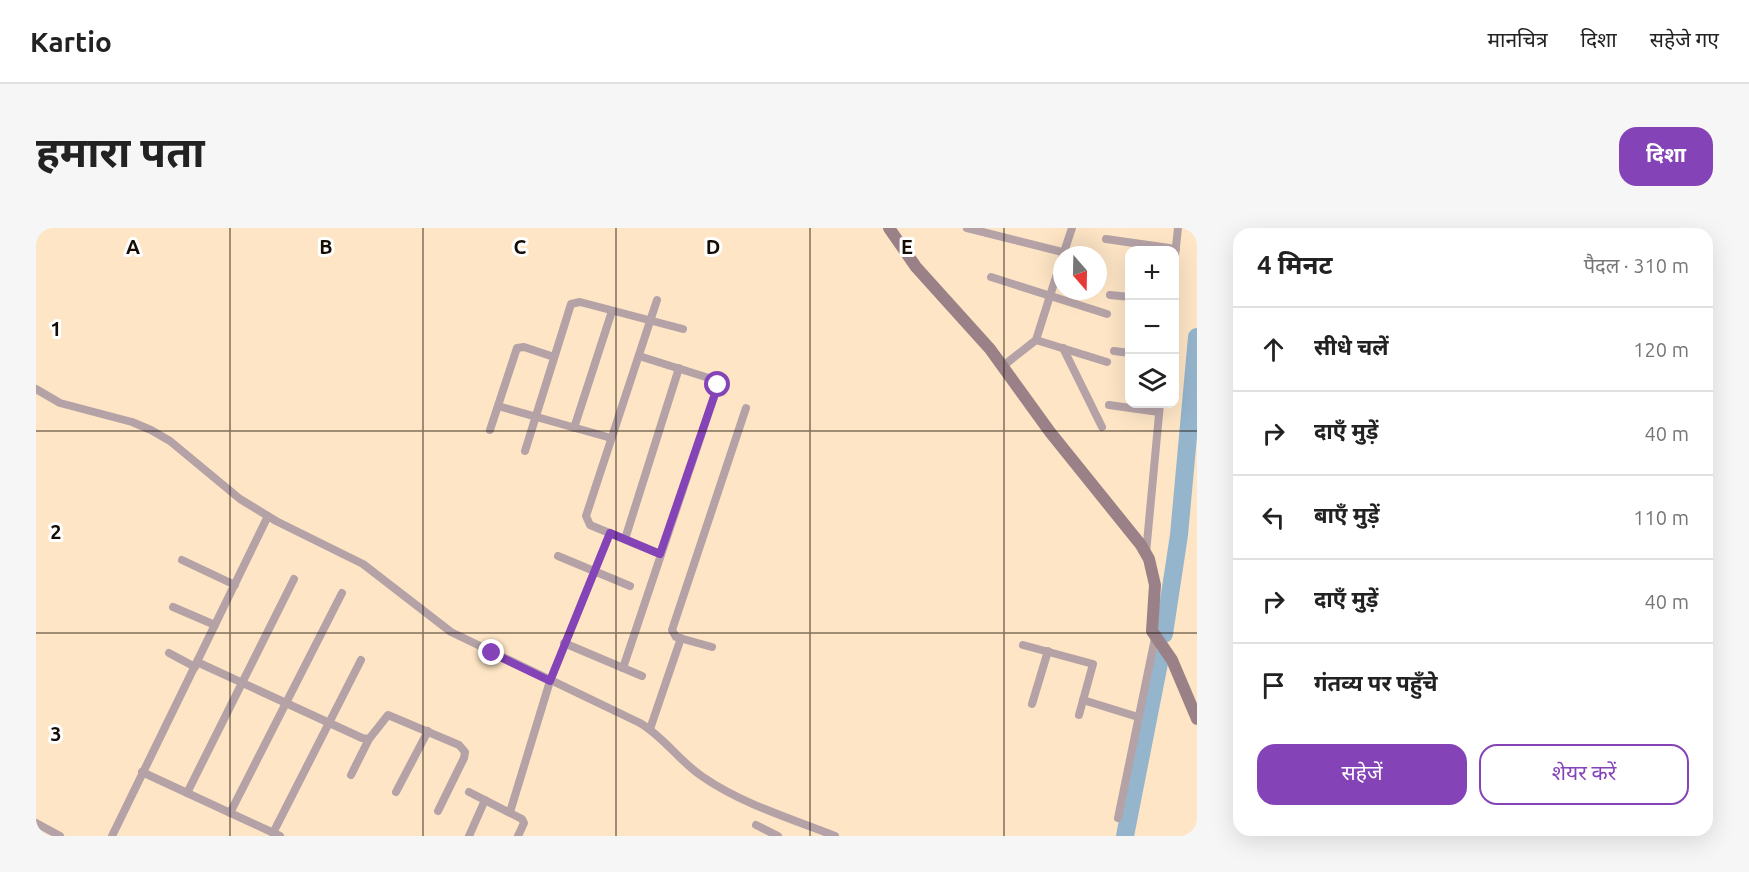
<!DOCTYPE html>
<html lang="hi">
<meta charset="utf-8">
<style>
:root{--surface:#fff;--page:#f6f6f6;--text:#222;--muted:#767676;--line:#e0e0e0;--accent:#8543b8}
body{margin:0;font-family:Ubuntu,"Noto Sans Devanagari",sans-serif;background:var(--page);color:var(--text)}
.controls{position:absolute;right:18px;top:18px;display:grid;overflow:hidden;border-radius:12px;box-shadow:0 6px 24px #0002}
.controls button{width:54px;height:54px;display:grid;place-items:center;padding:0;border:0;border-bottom:2px solid var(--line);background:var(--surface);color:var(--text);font:30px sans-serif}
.compass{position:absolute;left:1017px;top:18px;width:54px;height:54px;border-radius:50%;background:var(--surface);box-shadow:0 6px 24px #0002;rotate:160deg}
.stop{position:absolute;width:18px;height:18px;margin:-14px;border:4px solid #8543b8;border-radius:50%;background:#fff}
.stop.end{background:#8543b8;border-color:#fff;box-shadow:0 2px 6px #0008}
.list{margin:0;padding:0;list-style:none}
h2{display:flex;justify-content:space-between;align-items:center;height:78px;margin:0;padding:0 24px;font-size:26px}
h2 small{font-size:20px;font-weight:400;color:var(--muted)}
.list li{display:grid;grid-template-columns:39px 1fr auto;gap:18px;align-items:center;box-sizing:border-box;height:84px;padding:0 24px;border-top:2px solid var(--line)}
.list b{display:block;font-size:22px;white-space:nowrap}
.list em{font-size:20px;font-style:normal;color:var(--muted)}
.actions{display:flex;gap:12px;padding:18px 24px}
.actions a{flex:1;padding:14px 0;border:2px solid var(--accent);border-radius:18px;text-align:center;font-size:21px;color:var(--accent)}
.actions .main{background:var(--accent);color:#fff}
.icon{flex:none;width:33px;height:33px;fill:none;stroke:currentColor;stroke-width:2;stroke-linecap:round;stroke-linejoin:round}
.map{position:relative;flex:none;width:1161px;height:608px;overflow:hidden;border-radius:18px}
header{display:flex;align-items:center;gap:36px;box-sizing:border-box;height:84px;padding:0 30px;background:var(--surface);border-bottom:2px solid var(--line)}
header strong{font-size:28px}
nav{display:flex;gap:33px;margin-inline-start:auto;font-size:21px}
.intro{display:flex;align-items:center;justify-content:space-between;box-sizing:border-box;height:144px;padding:0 36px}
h1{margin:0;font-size:42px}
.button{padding:15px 27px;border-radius:18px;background:var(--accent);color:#fff;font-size:21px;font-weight:700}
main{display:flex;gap:36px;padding:0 36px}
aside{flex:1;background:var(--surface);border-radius:18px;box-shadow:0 6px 24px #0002}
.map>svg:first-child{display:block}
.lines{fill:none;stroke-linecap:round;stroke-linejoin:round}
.river{stroke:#95b5cd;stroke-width:18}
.street{stroke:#b4a2a7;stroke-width:8}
.secondary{stroke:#9a8087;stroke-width:12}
.route{stroke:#8543b8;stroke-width:8}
.grid{fill:none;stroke:#150d04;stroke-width:1.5;stroke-opacity:0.55}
.grid-label{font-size:20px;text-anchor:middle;font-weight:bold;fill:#150d04;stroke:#fff;stroke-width:6;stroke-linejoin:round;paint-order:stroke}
</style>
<header>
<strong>Kartio</strong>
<nav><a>मानचित्र</a><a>दिशा</a><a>सहेजे गए</a></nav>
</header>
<div class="intro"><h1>हमारा पता</h1><a class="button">दिशा</a></div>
<main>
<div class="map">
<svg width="1161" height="608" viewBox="0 0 1161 608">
<rect width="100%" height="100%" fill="#fde5c5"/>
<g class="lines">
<g class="river">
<polyline points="1128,406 1143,307 1161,109"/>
<polyline points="1089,608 1124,430"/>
</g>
<g class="street">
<polyline points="931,0 1038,27"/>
<polyline points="1070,11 1140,21"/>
<polyline points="1027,27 1036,0"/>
<polyline points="1138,37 1142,0"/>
<polyline points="955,49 1071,86"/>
<polyline points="1074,67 1094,69"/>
<polyline points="621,72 550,288 554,297 624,326"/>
<polyline points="1000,112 1071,134"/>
<polyline points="1027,120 1066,199"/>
<polyline points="1078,123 1094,125"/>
<polyline points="967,138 1000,112 1026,30"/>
<path d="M 0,161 L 24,175 L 96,194 L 115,202 L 134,213 L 204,271 L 240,293 L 327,336 L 415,404 L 604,495 C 628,509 644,534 667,549 C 706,576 756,591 799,608"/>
<polyline points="1073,177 1123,184"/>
<polyline points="462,178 575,210"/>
<polyline points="538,200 576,83"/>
<polyline points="454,202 481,120 488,119 518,129"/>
<polyline points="489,223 535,76 544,74 647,101"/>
<polyline points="589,311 643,140"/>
<polyline points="1110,325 1124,176"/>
<polyline points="522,328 594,358"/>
<polyline points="146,332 199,357"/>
<polyline points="137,379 179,397"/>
<polyline points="528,415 606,448"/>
<polyline points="987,417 1057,436 1043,487"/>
<polyline points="676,419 640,409 636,402 710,180"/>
<polyline points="133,425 159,439"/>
<polyline points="161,434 326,510 333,511 352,487 423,517 429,524 428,530 402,583"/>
<polyline points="587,440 682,157 676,151 603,128"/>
<polyline points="1047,472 1102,489"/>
<polyline points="996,476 1012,423"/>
<polyline points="614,501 645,410"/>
<polyline points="106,544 244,608"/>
<polyline points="315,547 333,511"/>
<polyline points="360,564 392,503"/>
<polyline points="433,564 486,591 488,595 482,608"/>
<polyline points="151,565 258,351"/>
<polyline points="474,584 514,453 574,305"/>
<polyline points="194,585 306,365"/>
<polyline points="1082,590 1119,410"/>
<polyline points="0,595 24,608"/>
<polyline points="720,597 742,608"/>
<polyline points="237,605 325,432"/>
<polyline points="76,608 232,288"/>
<polyline points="433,608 449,572"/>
</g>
<polyline class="secondary" points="853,0 880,39 954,121 1014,204 1105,317 1113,331 1119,357 1116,403 1136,432 1161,491"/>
</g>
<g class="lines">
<polyline class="route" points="456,425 514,453 574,305 624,326 682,157"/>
</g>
<path class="grid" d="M 194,0 L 194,608M 387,0 L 387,608M 580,0 L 580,608M 774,0 L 774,608M 968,0 L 968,608M 0,203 L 1161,203M 0,405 L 1161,405"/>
<g class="grid-label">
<text x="97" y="26">A</text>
<text x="290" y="26">B</text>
<text x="484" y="26">C</text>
<text x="677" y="26">D</text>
<text x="871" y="26">E</text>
<text x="20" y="108">1</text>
<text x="20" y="311">2</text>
<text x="20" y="513">3</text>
</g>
</svg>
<div class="controls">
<button>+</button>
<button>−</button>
<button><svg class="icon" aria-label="layers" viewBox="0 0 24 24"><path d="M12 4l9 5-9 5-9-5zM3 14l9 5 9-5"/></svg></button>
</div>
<svg class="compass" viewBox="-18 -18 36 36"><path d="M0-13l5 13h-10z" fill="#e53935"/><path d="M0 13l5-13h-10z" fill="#767676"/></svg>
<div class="stop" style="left:682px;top:157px"></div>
<div class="stop end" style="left:456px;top:425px"></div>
</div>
<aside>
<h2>4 मिनट<small>पैदल · 310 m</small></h2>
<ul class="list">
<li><svg class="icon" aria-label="ahead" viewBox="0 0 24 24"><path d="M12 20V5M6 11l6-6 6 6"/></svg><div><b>सीधे चलें</b></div><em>120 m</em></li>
<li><svg class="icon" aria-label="right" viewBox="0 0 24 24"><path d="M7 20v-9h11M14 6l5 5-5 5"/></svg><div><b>दाएँ मुड़ें</b></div><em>40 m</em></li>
<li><svg class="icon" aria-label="left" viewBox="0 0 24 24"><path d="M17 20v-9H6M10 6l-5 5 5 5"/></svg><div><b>बाएँ मुड़ें</b></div><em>110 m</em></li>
<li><svg class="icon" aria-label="right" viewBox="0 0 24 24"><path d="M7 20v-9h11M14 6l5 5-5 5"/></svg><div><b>दाएँ मुड़ें</b></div><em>40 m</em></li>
<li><svg class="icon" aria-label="arrive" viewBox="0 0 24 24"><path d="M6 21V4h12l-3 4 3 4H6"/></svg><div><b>गंतव्य पर पहुँचे</b></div></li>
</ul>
<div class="actions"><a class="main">सहेजें</a><a>शेयर करें</a></div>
</aside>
</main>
